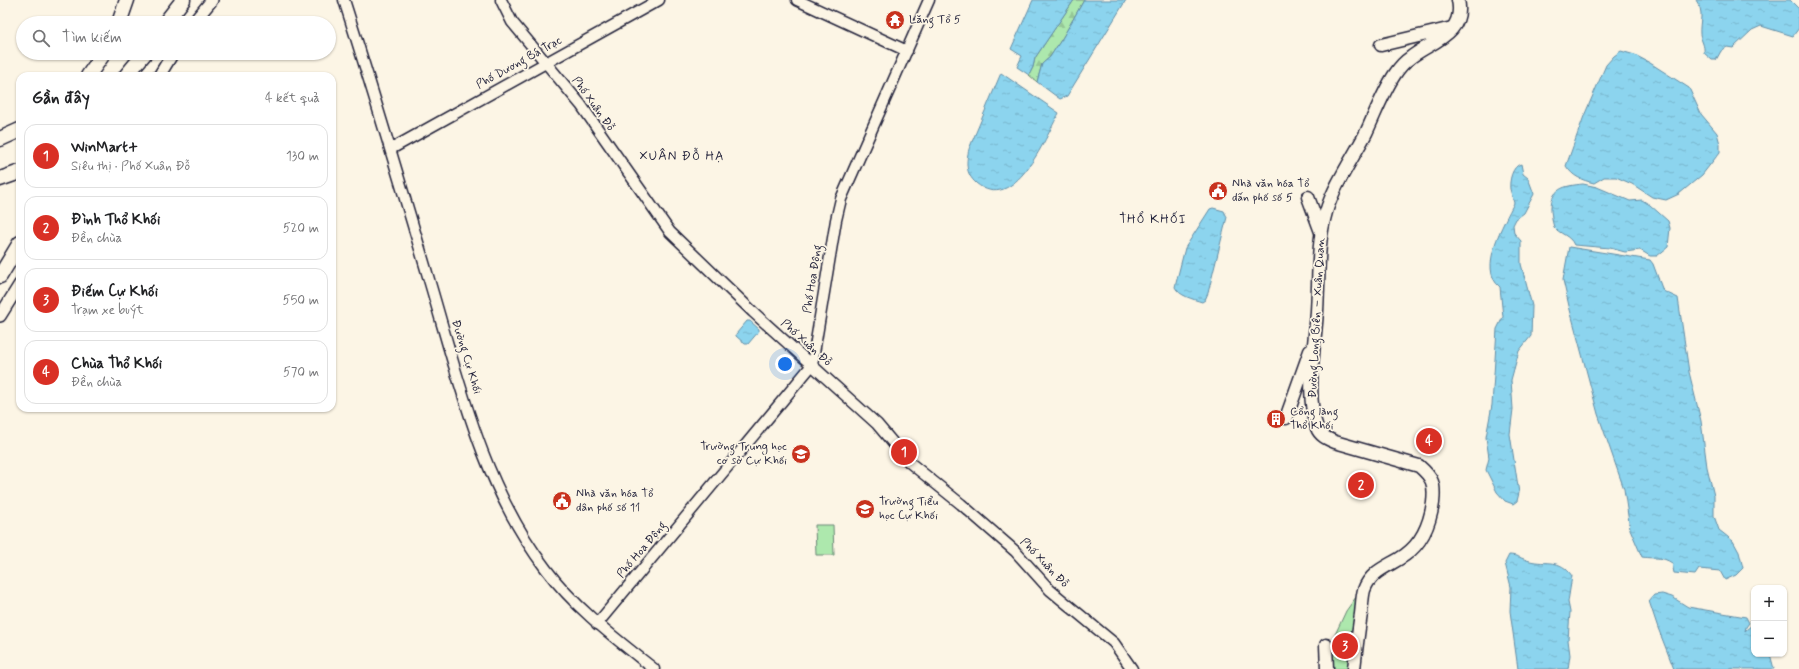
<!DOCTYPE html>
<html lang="vi">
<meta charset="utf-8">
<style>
:root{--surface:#fff;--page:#f6f6f6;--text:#202124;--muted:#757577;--line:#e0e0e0;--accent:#d93025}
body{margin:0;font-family:Mynerve,sans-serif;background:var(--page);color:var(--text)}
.controls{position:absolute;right:12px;bottom:12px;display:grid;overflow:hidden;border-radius:8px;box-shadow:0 1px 3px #0004}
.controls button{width:36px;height:36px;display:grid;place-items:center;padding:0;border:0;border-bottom:1px solid var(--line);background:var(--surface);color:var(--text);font:20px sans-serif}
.you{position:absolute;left:785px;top:364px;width:14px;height:14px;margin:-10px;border:3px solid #fff;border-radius:50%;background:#1a73e8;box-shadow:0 0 0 6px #1a73e833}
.badge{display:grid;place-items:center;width:26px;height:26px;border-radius:50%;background:var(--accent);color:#fff;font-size:13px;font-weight:700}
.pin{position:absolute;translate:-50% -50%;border:2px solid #fff;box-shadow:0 1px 4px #0006}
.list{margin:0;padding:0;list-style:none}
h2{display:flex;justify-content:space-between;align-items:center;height:52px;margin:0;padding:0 16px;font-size:17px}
h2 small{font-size:13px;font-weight:400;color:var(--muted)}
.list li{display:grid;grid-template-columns:26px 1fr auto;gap:12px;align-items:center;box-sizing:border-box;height:64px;margin:0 8px 8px;padding:0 8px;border:1px solid var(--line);border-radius:12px}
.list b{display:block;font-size:15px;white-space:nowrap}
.list p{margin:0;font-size:13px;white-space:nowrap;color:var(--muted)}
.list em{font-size:13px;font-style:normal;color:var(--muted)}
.icon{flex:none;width:22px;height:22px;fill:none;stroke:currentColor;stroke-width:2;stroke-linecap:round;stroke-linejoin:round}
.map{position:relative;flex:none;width:1799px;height:669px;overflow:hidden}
.search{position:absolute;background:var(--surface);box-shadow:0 1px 3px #0004;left:16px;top:16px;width:320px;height:44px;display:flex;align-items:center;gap:10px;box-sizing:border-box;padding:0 14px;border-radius:22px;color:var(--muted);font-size:15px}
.panel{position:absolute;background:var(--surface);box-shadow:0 1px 3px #0004;left:16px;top:72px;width:320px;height:340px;border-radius:12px}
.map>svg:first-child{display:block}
.green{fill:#ade8ad;stroke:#688574}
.forest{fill:url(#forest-firs);stroke:#688574}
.water{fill:url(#water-ripples);stroke:#628da6}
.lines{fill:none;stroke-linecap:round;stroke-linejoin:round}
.tertiary-casing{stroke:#22223b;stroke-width:13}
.secondary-casing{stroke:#22223b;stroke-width:14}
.primary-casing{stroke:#22223b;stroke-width:15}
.motorway-casing{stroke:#22223b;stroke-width:17}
.tertiary{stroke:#fcf5e5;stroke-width:10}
.secondary{stroke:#fcf5e5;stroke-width:11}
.primary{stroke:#fcf5e5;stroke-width:12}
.motorway{stroke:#fcf5e5;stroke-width:14}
.labels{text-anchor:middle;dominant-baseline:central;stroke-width:3.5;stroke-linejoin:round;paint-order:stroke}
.poi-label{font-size:12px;fill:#22223b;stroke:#fcf5e5;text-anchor:start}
.street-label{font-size:12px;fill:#22223b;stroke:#fcf5e5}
.neighbourhood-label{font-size:13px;letter-spacing:1px;fill:#22223b;stroke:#fcf5e5}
</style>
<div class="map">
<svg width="1799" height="669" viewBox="0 0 1799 669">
<defs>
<pattern id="forest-firs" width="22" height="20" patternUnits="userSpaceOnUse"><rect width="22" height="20" fill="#ade8ad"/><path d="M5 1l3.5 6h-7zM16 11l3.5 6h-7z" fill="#95c796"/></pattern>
<pattern id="water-ripples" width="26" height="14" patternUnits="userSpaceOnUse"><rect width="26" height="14" fill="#8cd4ee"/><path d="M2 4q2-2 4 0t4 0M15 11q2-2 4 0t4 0" fill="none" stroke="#78b6cd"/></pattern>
</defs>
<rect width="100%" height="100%" fill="#fcf5e5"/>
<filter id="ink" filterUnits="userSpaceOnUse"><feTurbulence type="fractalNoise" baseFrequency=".025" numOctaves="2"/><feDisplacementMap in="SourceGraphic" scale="8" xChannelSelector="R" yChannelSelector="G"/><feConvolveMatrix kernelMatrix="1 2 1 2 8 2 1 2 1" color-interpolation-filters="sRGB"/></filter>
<g filter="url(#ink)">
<g class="green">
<polygon points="815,525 833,525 834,555 816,555"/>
<polygon points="1361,590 1349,669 1330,669 1333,639 1346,611"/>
</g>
<polygon class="forest" points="1074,0 1084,0 1063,37 1050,57 1042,64 1037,82 1029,75 1033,67 1035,58"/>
<g class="water">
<polygon points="1033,0 1074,0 1035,58 1033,67 1029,75 1017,67 1022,56 1011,49"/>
<polygon points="1084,0 1126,0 1067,96 1060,99 1037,82 1042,64 1050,57 1063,37"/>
<path d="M 1696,0 L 1790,0 L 1799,9 L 1799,28 L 1793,36 L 1761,26 L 1752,30 L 1733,48 L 1727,47 L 1721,51 L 1716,60 L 1712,60 L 1704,53 C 1705,45 1701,41 1700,34 C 1699,21 1705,13 1696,0 Z"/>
<path d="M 1621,51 L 1635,55 L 1650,63 L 1689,88 L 1701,114 L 1717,133 L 1720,144 L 1720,152 L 1702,175 L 1679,194 L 1666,200 L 1652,197 L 1632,184 L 1616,177 L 1604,177 L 1594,183 C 1582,180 1573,177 1566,166 L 1584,116 L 1606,65 L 1614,56 Z"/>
<path d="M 1001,73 L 1059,113 C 1045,139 1014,215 976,183 C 965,173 966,162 969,149 Z"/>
<path d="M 1521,164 L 1523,174 L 1528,178 L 1534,194 L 1524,213 L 1516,219 L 1513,225 L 1514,233 L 1521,241 L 1521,264 L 1532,306 L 1531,336 L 1519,351 L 1511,380 L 1513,409 L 1510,434 L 1519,493 L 1517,501 L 1513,504 L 1505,501 L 1497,492 L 1486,470 L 1489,458 L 1486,437 L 1492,405 L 1497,329 L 1503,317 L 1500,287 C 1477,269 1504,223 1514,203 C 1513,198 1511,194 1510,189 C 1509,181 1512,166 1521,164 Z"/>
<path d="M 1583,184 L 1597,187 L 1630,201 L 1642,200 L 1650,205 L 1668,221 L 1670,228 L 1668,247 L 1657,256 L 1650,256 L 1640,250 L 1625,252 L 1610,248 L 1574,245 C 1570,235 1559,234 1554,227 C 1552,222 1552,216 1551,211 C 1550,188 1564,186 1583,184 Z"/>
<path d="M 1213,208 L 1224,211 L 1227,217 L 1208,293 L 1205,300 L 1202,302 C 1193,299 1179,296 1175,287 L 1185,248 L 1210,209 Z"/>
<path d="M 1569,247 L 1650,260 L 1653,264 L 1663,291 L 1678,298 L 1689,372 L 1701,421 L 1707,467 L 1714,496 L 1714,516 L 1719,530 L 1733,541 L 1739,552 L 1743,568 L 1736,575 L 1725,580 L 1720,571 L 1699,569 L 1695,575 L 1674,573 L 1672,563 C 1662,556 1654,559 1642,557 L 1630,529 L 1624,489 L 1598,414 L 1569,306 L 1563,280 Z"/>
<polygon points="747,321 750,321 759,329 759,331 748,344 745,344 736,336 736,334"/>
<path d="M 1509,555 C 1517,555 1522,559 1530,561 C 1546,565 1560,558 1572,576 L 1568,602 L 1570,612 L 1568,640 L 1570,655 L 1568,669 L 1518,669 L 1510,611 L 1511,587 L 1505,563 Z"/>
<polygon points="1662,594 1672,597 1688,607 1746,617 1749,623 1746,627 1745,631 1754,623 1754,654 1770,654 1774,669 1674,669 1658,628 1649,601 1654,595"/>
</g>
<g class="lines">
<g class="tertiary-casing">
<g id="tertiary">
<path d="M 344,0 C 374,94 402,188 430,283 C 459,381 483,487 546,569 C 576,609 615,638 654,669"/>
<polyline points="501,0 512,22 581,105 670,232 753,312 877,424 909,462 961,504 1015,551 1050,590 1114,643 1132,669"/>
<polyline points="797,0 907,51"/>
<polyline points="391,149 659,0"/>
<polyline points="597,624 812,365 836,220 841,199 929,0"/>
</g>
</g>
<g class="secondary-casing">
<g id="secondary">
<polyline points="193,23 212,0"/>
<polyline points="159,76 173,53"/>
<polyline points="0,316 20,284"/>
</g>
</g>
<g class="primary-casing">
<g id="primary">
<polyline points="1381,45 1452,28"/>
<polyline points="1308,197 1321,232"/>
<polyline points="1286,418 1310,351"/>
<polyline points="1326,645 1327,669"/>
<path d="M 1354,669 C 1356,651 1358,633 1361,614 C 1362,607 1362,597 1364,590 C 1371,570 1390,566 1405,555 C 1422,543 1430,523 1433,503 C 1435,484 1433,478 1419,466 L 1335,442 C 1328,439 1320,436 1317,428 C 1305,397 1315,345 1317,311 C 1319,278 1317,243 1326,212 C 1334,185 1353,158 1366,133 C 1375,114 1383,92 1395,74 C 1399,68 1404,62 1410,58 C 1429,42 1466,35 1458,0"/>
</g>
</g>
<g class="motorway-casing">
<g id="motorway">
<polyline points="119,23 127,0"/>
<polyline points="165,23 183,0"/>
<polyline points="88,76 104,53"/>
<polyline points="126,76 145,53"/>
<polyline points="0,139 20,130"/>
<polyline points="0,179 20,172"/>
<polyline points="0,276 20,243"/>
</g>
</g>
<use href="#tertiary" class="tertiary"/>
<use href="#secondary" class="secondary"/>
<use href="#primary" class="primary"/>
<use href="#motorway" class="motorway"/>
</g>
</g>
<defs>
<g id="temple-disc" transform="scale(1)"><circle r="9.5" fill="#c8321e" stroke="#fcf5e5"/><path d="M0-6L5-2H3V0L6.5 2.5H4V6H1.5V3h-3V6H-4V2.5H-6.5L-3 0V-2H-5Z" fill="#fff"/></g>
<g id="civic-disc" transform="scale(1)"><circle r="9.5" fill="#c8321e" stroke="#fcf5e5"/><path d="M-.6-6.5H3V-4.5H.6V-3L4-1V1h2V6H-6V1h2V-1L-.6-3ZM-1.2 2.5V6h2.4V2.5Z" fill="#fff"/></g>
<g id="building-disc" transform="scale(1)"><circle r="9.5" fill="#c8321e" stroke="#fcf5e5"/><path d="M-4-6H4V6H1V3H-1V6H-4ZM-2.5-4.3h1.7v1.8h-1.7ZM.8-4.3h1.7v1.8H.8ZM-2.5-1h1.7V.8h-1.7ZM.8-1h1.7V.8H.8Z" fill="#fff"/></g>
<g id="school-disc" transform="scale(1)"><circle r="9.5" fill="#c8321e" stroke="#fcf5e5"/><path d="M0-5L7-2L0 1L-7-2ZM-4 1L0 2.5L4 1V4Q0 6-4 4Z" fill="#fff"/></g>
</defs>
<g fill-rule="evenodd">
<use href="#temple-disc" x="895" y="20"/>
<use href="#civic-disc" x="1218" y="191"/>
<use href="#building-disc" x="1276" y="419"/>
<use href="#school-disc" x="801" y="454"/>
<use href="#civic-disc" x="562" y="501"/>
<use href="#school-disc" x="865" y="509"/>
</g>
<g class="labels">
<g class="poi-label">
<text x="909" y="20">Lăng Tổ 5</text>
<text x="1232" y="184">Nhà văn hóa Tổ<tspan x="1232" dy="14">dấn phố số 5</tspan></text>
<text x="1290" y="412">Cổng làng<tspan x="1290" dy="14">Thổ Khối</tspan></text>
<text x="787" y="447" text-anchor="end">Trường Trung học<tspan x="787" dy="14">cơ sở Cự Khối</tspan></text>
<text x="576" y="494">Nhà văn hóa Tổ<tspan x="576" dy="14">dân phố số 11</tspan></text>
<text x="879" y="502">Trường Tiểu<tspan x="879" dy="14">học Cự Khối</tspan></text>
</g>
<g class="street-label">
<text transform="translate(519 63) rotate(-29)">Phố Dương Bá Trạc</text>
<text transform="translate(593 104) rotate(54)">Phố Xuân Đỗ</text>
<text transform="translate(813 279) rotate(-81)">Phố Hoa Động</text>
<text transform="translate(1317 318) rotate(-87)">Đường Long Biên – Xuân Quan</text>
<text transform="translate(806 343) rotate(42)">Phố Xuân Đỗ</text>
<text transform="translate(466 357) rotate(73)">Đường Cự Khối</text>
<text transform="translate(642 550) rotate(-50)">Phố Hoa Động</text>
<text transform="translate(1044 563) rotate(46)">Phố Xuân Đỗ</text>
</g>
<g class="neighbourhood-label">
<text x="682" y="156">XUÂN ĐỖ HẠ</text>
<text x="1153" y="219">THỔ KHỐI</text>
</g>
</g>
</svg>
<div class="controls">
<button>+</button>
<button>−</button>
</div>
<div class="you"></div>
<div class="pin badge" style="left:904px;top:452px">1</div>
<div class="pin badge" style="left:1361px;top:485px">2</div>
<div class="pin badge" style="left:1345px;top:646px">3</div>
<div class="pin badge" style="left:1429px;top:441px">4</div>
<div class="search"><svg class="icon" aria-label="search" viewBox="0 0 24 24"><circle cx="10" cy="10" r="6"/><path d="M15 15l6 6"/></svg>Tìm kiếm</div>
<section class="panel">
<h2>Gần đây<small>4 kết quả</small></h2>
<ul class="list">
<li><span class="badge">1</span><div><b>WinMart+</b><p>Siêu thị · Phố Xuân Đỗ</p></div><em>130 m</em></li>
<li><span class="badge">2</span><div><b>Đình Thổ Khối</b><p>Đền chùa</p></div><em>520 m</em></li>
<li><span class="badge">3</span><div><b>Điếm Cự Khối</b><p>Trạm xe buýt</p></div><em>550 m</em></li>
<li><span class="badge">4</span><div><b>Chùa Thổ Khối</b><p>Đền chùa</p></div><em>570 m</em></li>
</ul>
</section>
</div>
